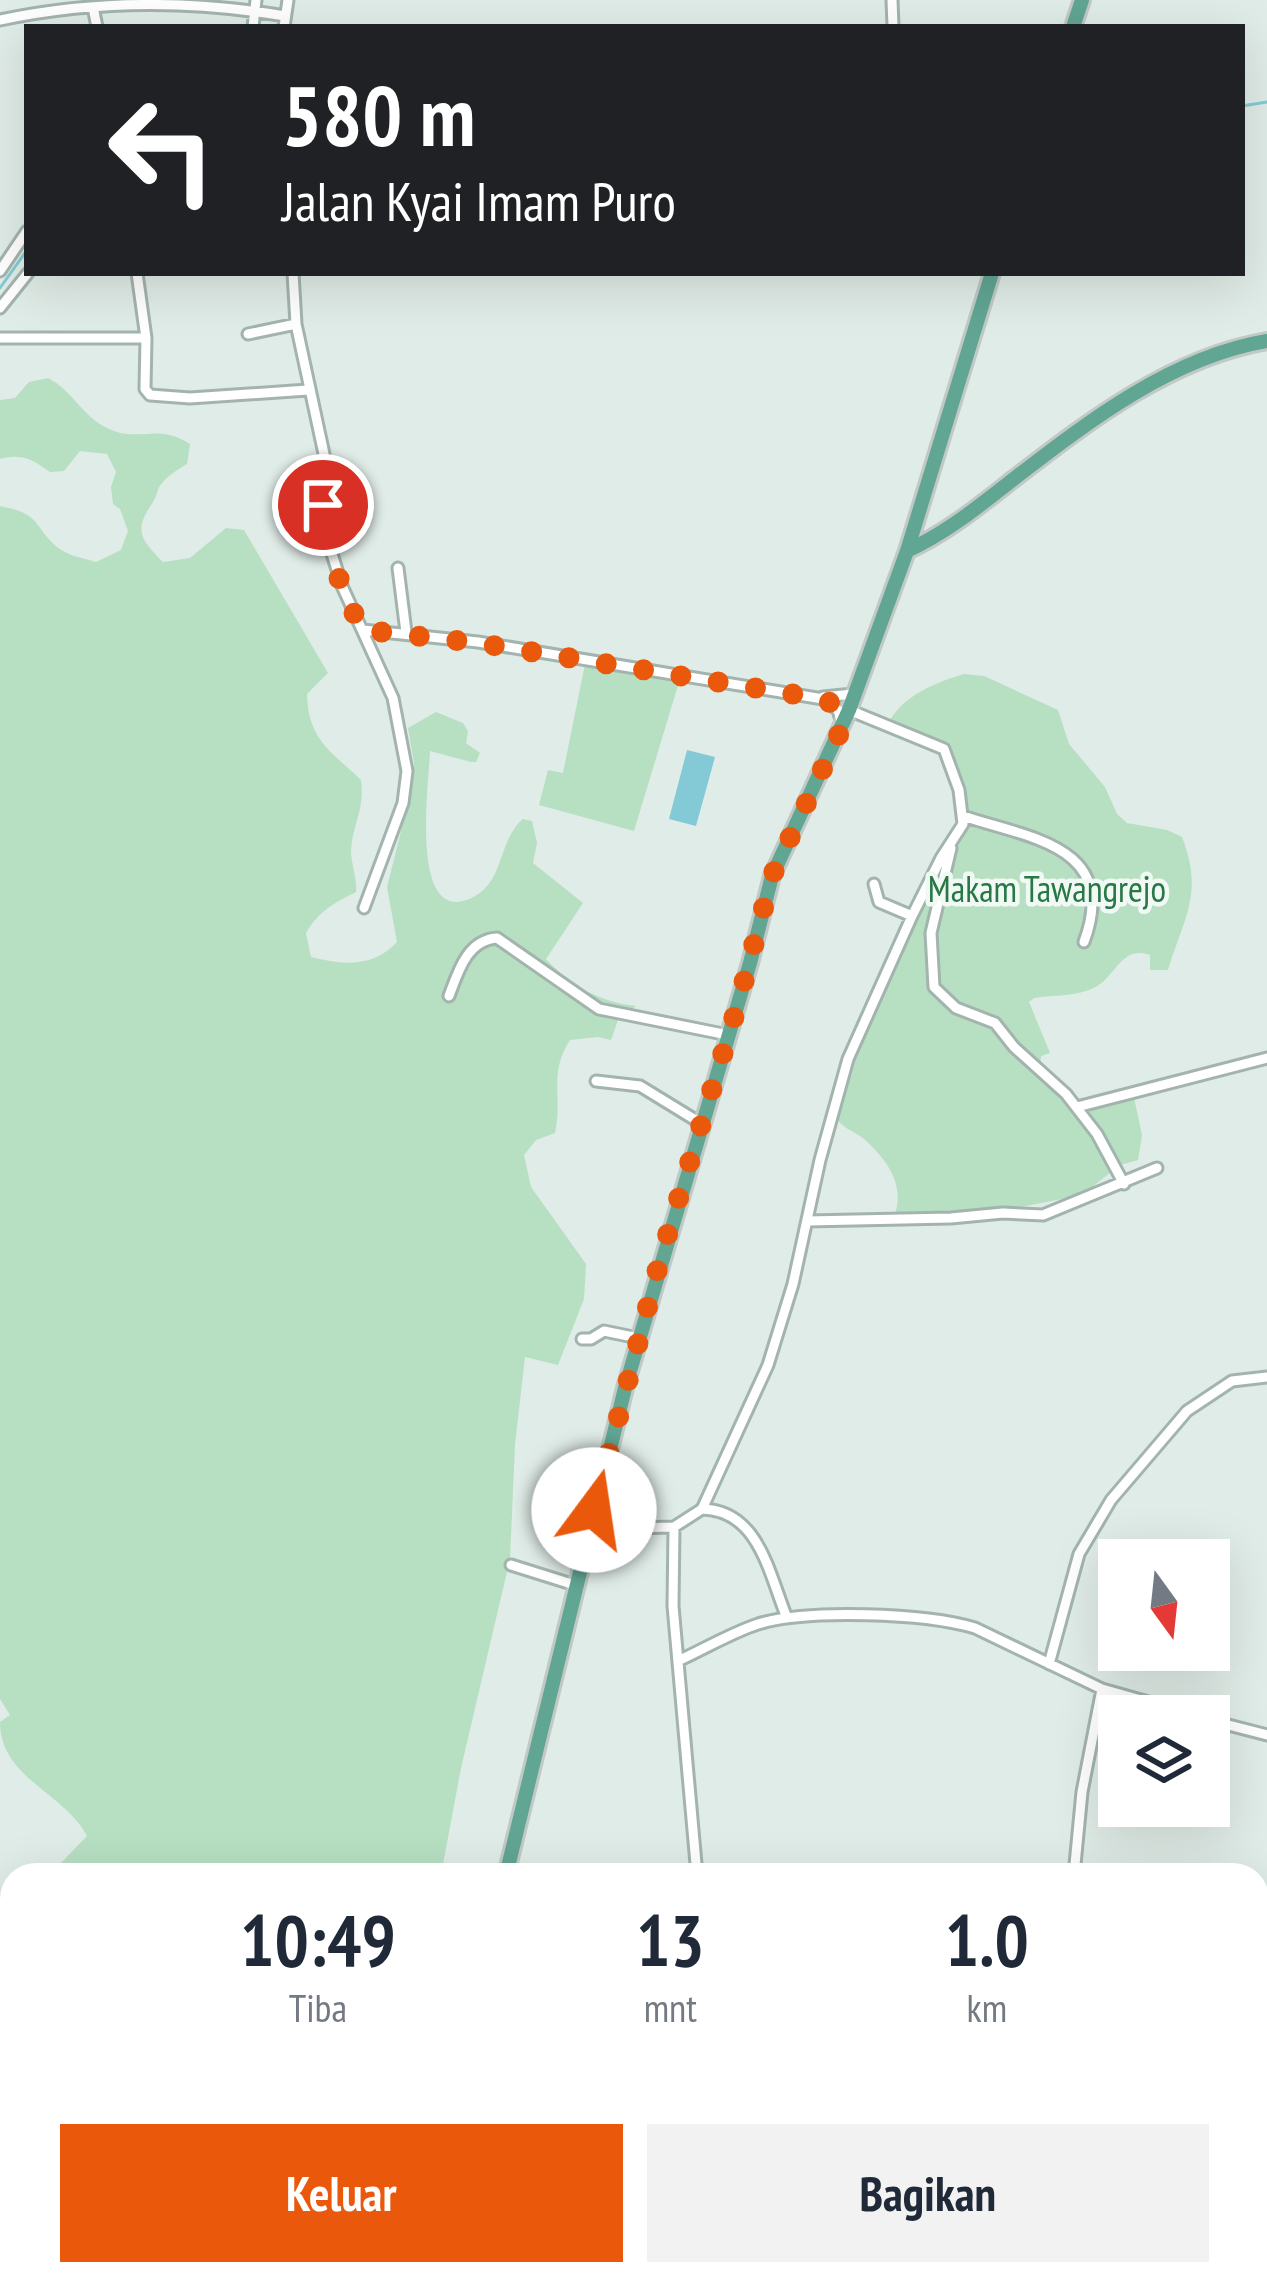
<!DOCTYPE html>
<html lang="id">
<style>
:root{--surface:#fff;--page:#f2f2f3;--text:#1f2937;--muted:#747a83;--accent:#ea580c}
body{margin:0;font-family:"PT Sans Narrow",sans-serif;background:var(--page);color:var(--text);height:100vh;display:flex;flex-direction:column;font-size:45px;white-space:nowrap}
*{box-sizing:border-box;margin:0}
p{font-size:39px;color:var(--muted)}
.icon{flex:none;width:66px;height:66px;fill:none;stroke:currentColor;stroke-width:2;stroke-linecap:round;stroke-linejoin:round}
.map{position:relative;flex:1;overflow:hidden}
.drawer{position:absolute;left:0px;top:1863px;width:1269px;height:423px;display:flex;flex-direction:column;background:var(--surface);border-radius:36px 36px 0 0;box-shadow:0 12px 48px #0002}
.drawer>*{flex:none}
.hud{position:absolute;left:24px;top:24px;width:1221px;height:252px;border-radius:0px;box-shadow:0 12px 48px #0002;background:#202124;color:#fff;overflow:hidden}
.needle{width:78px;rotate:165deg}
.fabs{position:absolute;left:1098px;top:1539px;display:grid;gap:24px}
.fabs a{display:grid;place-items:center;width:132px;height:132px;border-radius:0px;background:var(--surface);box-shadow:0 12px 48px #0002;font-size:60px}
.pin{position:absolute;display:grid;place-items:center;width:102px;height:102px;color:#fff;margin:-51px;border:6px solid #fff;border-radius:50%;box-shadow:0 3px 12px #0007}
.me{position:absolute;width:132px;margin:-66px;rotate:14deg;stroke-linejoin:round;filter:drop-shadow(0 0 9px #0008)}
.turn{display:flex;align-items:center;gap:42px;height:252px;padding:0 60px;font-size:54px}
.turn .icon{width:156px;height:156px;stroke-width:2.5}
.turn b{display:block;font-size:84px;line-height:102px}
.eta{display:flex;justify-content:space-evenly;align-items:center;height:204px;text-align:center}
.eta b{font-size:72px;font-weight:700;line-height:84px}
.primary-button{display:flex;gap:24px;margin-top:auto;padding:24px 60px}
.primary-button a{flex:1;height:138px;border-radius:0px;background:var(--accent);color:#fff;font-size:48px;font-weight:700;line-height:138px;text-align:center}
.primary-button a+a{background:var(--page);color:var(--text)}
.map>svg:first-child{display:block}
.green{fill:#b7dfc2}
.water{fill:#84cad6}
.lines{fill:none;stroke-linecap:round;stroke-linejoin:round}
.stream{stroke:#84cad6;stroke-width:3}
.street-casing{stroke:#a3b4ae;stroke-width:15}
.primary-casing{stroke:#c1c9c6;stroke-width:20}
.street{stroke:#fff;stroke-width:9}
.primary{stroke:#61a593;stroke-width:14}
.route{stroke:#ea580c;stroke-width:21;stroke-dasharray:0 37.8}
.labels{text-anchor:middle;dominant-baseline:central;stroke-width:9;stroke-linejoin:round;paint-order:stroke}
.park-label{font-size:36px;fill:#277845;stroke:#f1f9f5}
</style>
<div class="map">
<svg width="1267" height="2284" viewBox="0 0 1267 2284">
<rect width="100%" height="100%" fill="#e0ece7"/>
<path class="green" d="M48,378C72,390 82,416 107,428C139,444 156,422 190,444L187,464C179,469 167,476 162,483C157,488 157,496 153,502C134,530 139,538 163,562L190,558L226,528L244,530L328,673L307,694C308,740 331,751 361,780C365,811 352,825 351,851C351,864 357,877 356,892C335,902 318,912 306,933L311,957C343,965 373,968 397,942L387,887L410,795L414,763L408,728L436,712L463,723L468,731L466,743L480,753L476,762H471L430,751C429,782 412,903 457,902C466,901 476,897 482,891C503,874 501,837 523,819L532,821L537,843L533,863L583,903L546,959C571,986 600,1002 636,1006L618,1020L611,1040L598,1037L570,1040C548,1074 563,1096 555,1133L536,1140L524,1155L531,1187L586,1264L584,1299L558,1365L525,1357L515,1444L510,1559L461,1768L441,1875H58L57,1867L87,1836C65,1793 0,1778 0,1722L10,1715L0,1699V506C42,514 32,525 57,547C68,556 83,558 96,562L121,550L128,531L120,509L113,504L111,487L116,472L107,454L80,451L64,471L50,472C33,459 20,453 0,459V400L15,398L29,382Z
M585,664L679,682L634,831L539,805L548,770L563,773Z
M964,674L984,676L1058,710L1069,744L1105,787L1117,814L1127,823L1167,830L1182,837C1204,894 1184,917 1168,970H1150V955C1121,945 1117,976 1094,988C1078,996 1053,995 1034,998L1029,1002L1050,1053L1041,1056L1040,1067L1083,1104L1133,1093L1142,1135L1138,1160L1120,1165L1082,1195L956,1220L895,1214C905,1183 886,1159 864,1139C853,1130 842,1129 835,1116L846,1074L922,900L955,844L963,813L944,744L896,727L890,720C906,694 935,683 964,674Z"/>
<path class="water" d="M687,750L715,757L696,826L669,819Z"/>
<g class="lines">
<path class="stream" d="M1242,106L1267,102
M0,288L27,250"/>
<defs>
<path id="street" d="M892,0L893,26
M93,7L97,27
M0,20C95,0 190,0 285,16
M253,27L256,0
M284,27L288,0
M0,271L27,231
M137,273L146,338L145,389L150,395L190,398L308,390
M293,273L296,324L324,454V528L342,586L393,698L407,771L403,803L364,908
M0,308L28,273
M248,334L296,324
M0,338H146
M398,568L406,632
M363,630L478,642L823,699L838,710L842,724
M823,697L853,694
M963,816C1028,838 1120,845 1084,942
M951,848L931,933L934,987L956,1008L995,1023L1014,1047L1066,1094L1097,1134L1124,1184
M874,884L879,902L912,916
M449,996C458,972 467,940 497,938L599,1009L728,1035
M596,1081L640,1086L702,1124
M1077,1107L1267,1058
M807,1221L951,1218L1003,1213L1043,1215L1157,1168
M582,1339H591L604,1331L638,1338
M702,1509C759,1510 769,1574 787,1618
M584,1551L629,1528L674,1527
M511,1565L578,1586
M680,1660C706,1648 731,1633 758,1624C807,1609 925,1613 975,1628L1102,1689L1198,1716
M1049,1664L1079,1554L1111,1500L1187,1411L1232,1381L1267,1377
M1209,1720L1267,1735
M697,1875L673,1606L674,1527L702,1509L768,1365L793,1284L820,1160L848,1059L912,916L941,858L963,824L959,790L944,749L849,710
M963,1875H977
M1074,1875L1082,1792L1102,1689
M0,1923L12,1938
M0,2240L12,2241
M219,2274L225,2284
M563,2274L568,2284
M751,2274L755,2284
M312,2284L348,2274"/>
<path id="primary" d="M1073,27L1082,0
M907,551C948,532 979,506 1015,478C1089,421 1172,357 1267,341
M506,1875L625,1388L750,963L772,876L849,710L907,551L992,273
M411,2284L413,2274"/>
</defs>
<use href="#street" class="street-casing"/>
<use href="#primary" class="primary-casing"/>
<use href="#street" class="street"/>
<use href="#primary" class="primary"/>
</g>
<g class="lines">
<path class="route" d="M323,505C325,546 342,594 363,630L478,643L823,699C837,705 842,714 842,728L772,876L738,1004L661,1256L594,1510"/>
</g>
<g class="labels">
<g class="park-label">
<text x="1047" y="888">Makam Tawangrejo</text>
</g>
</g>
</svg>
<div class="fabs">
<a><svg class="needle" viewBox="-14 -14 28 28"><path d="M0-13l5 13h-10z" fill="#e53935"/><path d="M0 13l5-13h-10z" fill="#747a83"/></svg></a>
<a><svg class="icon" aria-label="layers" viewBox="0 0 24 24"><path d="M12 4l9 5-9 5-9-5zM3 14l9 5 9-5"/></svg></a>
</div>
<div class="pin" style="left:323px;top:505px;background:#d93025"><svg class="icon" aria-label="arrive" viewBox="0 0 24 24"><path d="M6 21V4h12l-3 4 3 4H6"/></svg></div>
<svg class="me" style="left:594px;top:1510px" viewBox="-20 -20 40 40"><circle r="19" fill="#fff"/><path d="M0-13L10 11 0 6-10 11z" fill="#ea580c"/></svg>
<div class="hud">
<div class="turn"><svg class="icon" aria-label="left" viewBox="0 0 24 24"><path d="M17 20v-9H6M10 6l-5 5 5 5"/></svg><div><b>580 m</b>Jalan Kyai Imam Puro</div></div>
</div>
<section class="drawer">
<div class="eta">
<div><b>10:49</b><p>Tiba</p></div>
<div><b>13</b><p>mnt</p></div>
<div><b>1.0</b><p>km</p></div>
</div>
<div class="primary-button"><a>Keluar</a><a>Bagikan</a></div>
</section>
</div>
